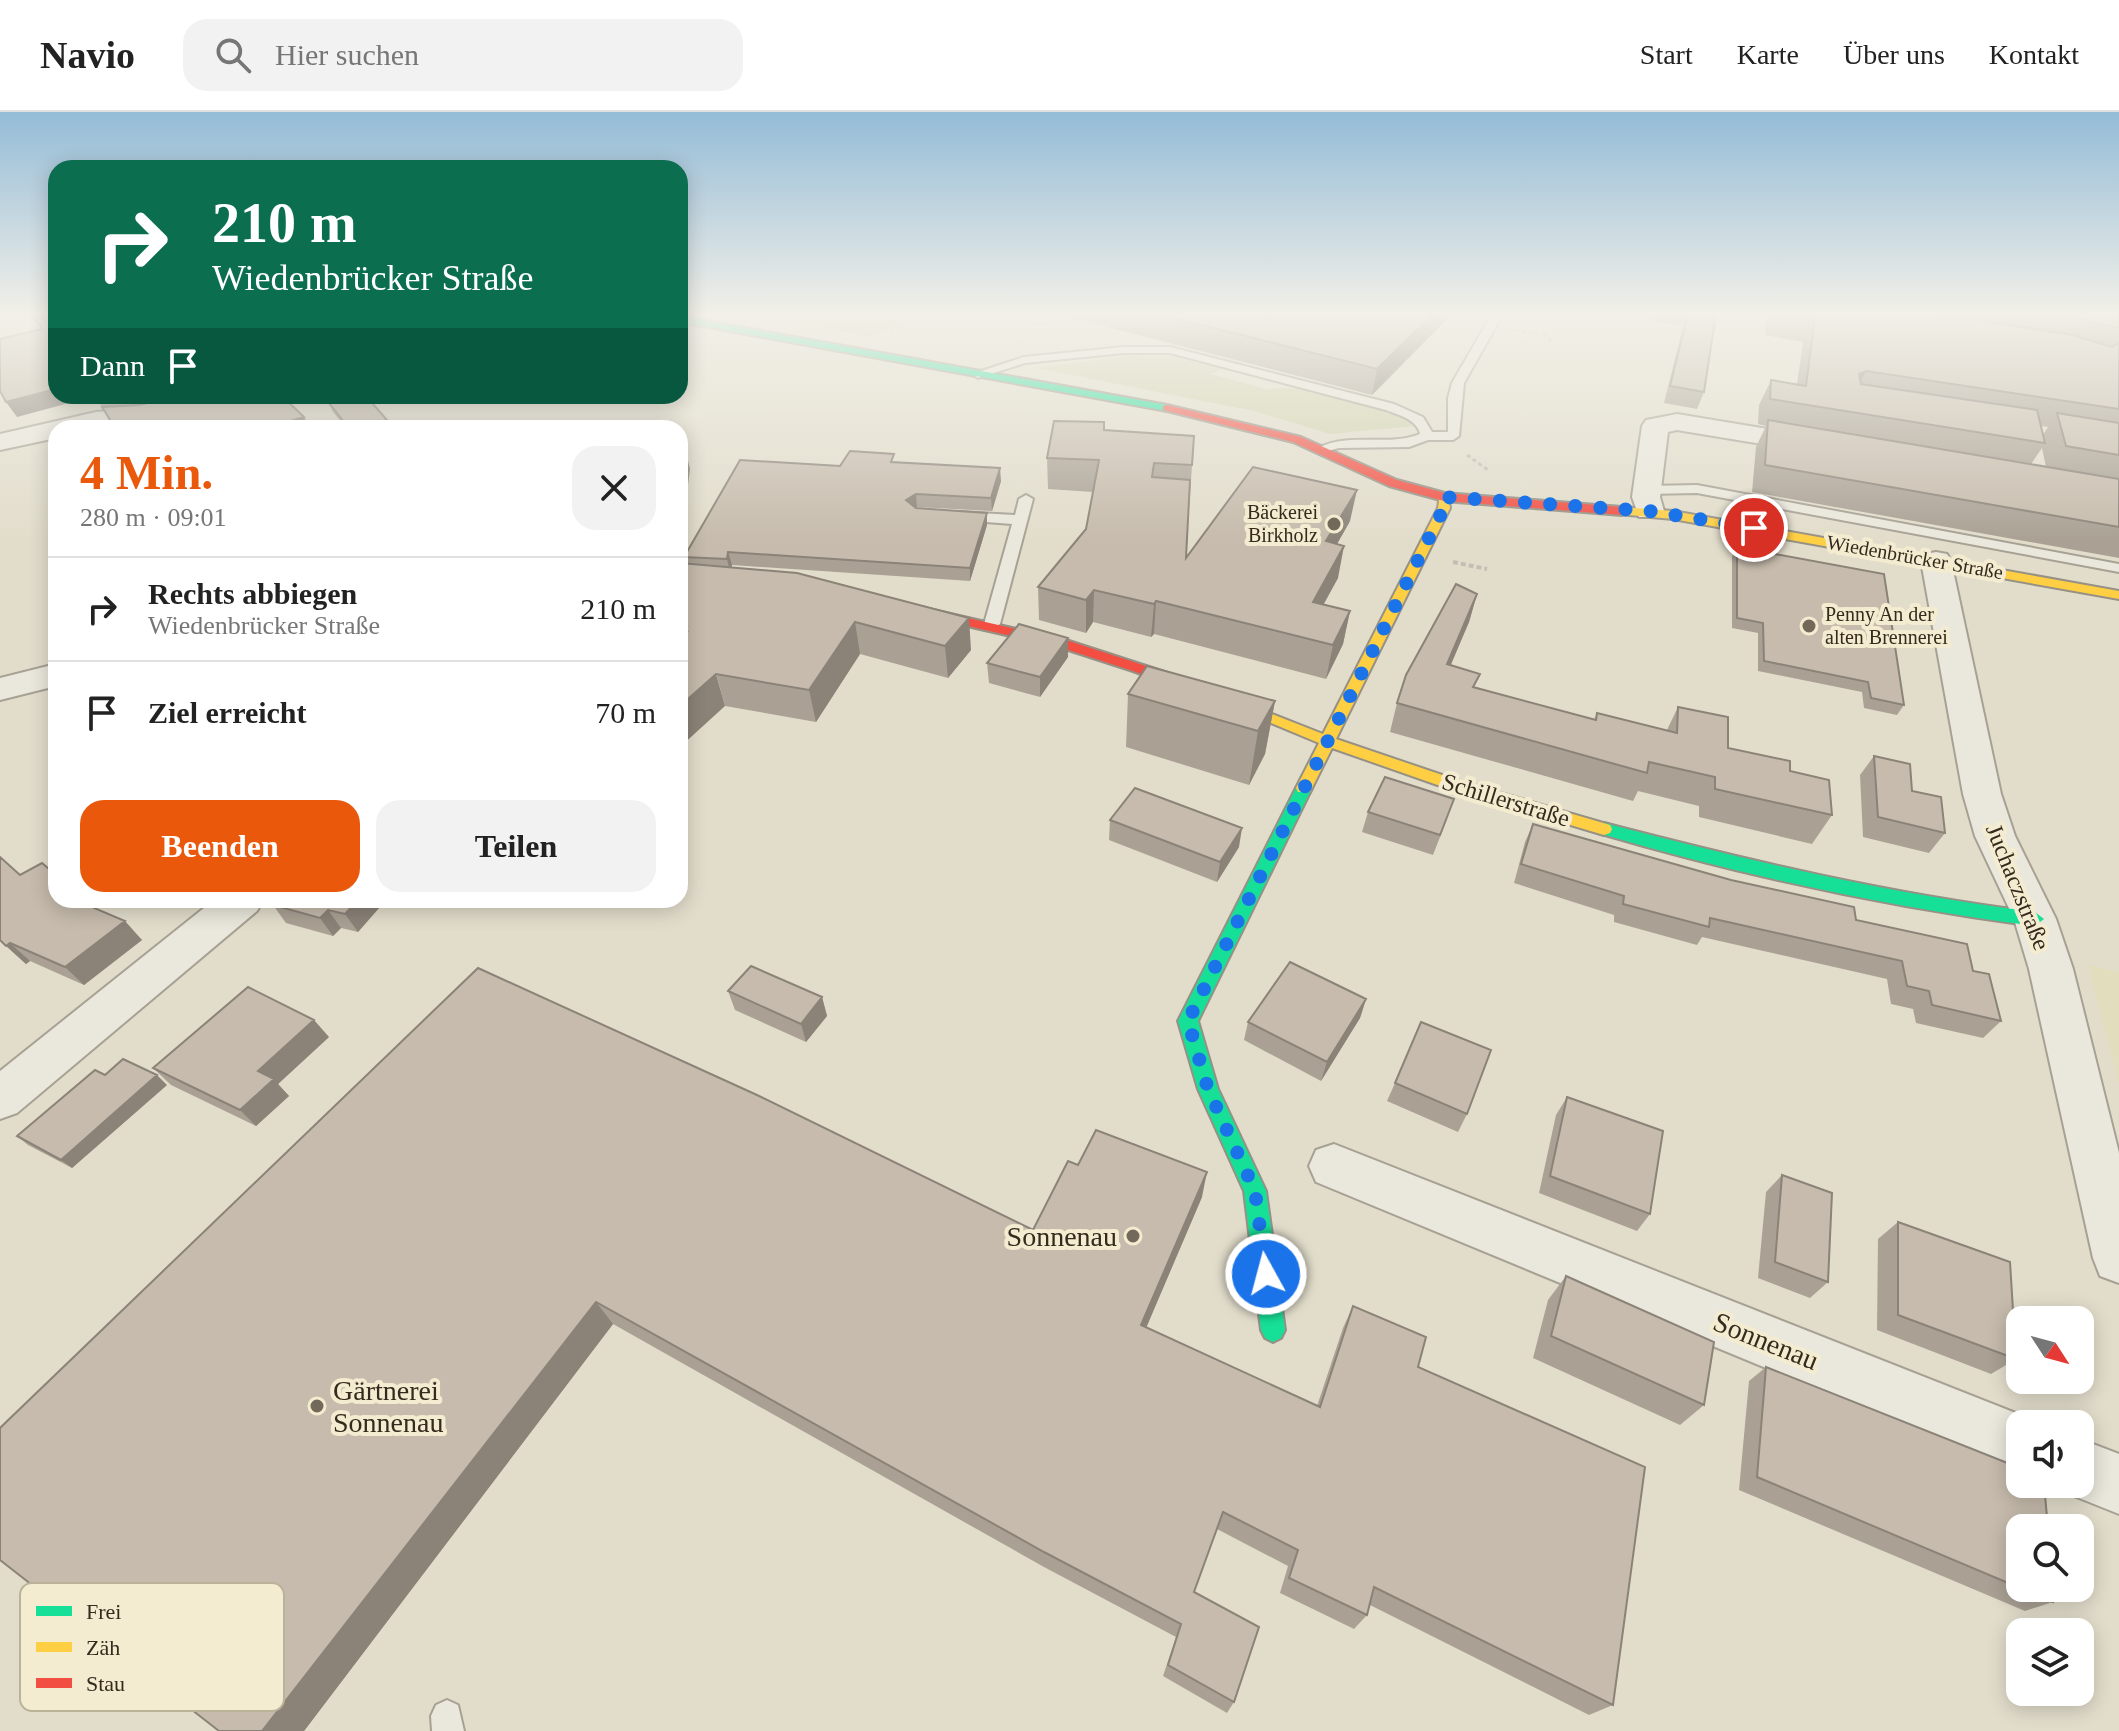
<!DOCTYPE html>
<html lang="de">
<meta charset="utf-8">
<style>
:root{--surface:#fff;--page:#f2f2f2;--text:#222;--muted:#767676;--line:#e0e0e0;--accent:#ea580c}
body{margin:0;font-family:"Times New Roman",serif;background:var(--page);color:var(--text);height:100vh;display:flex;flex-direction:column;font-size:30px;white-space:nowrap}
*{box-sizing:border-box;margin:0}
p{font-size:26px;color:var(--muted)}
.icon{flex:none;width:44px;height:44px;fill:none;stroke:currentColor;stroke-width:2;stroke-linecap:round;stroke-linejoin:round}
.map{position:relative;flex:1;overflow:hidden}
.side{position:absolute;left:48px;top:308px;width:640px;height:488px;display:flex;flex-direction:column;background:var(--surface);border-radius:24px;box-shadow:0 4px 20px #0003}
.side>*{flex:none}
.top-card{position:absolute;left:48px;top:48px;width:640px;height:244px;border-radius:24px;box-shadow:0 4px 20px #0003;background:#0b6e4f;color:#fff;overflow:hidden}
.needle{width:52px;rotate:126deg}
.controls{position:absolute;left:2006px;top:1194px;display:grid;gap:16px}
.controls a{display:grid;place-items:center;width:88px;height:88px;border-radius:16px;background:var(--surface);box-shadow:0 4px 20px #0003;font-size:40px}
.pin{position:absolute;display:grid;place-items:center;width:68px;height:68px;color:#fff;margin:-34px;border:4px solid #fff;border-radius:50%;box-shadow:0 2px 8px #0007}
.me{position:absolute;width:88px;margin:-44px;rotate:353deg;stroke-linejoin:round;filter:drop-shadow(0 0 6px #0008)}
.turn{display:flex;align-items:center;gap:28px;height:168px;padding:0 32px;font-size:36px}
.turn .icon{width:104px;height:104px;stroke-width:2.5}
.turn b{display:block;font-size:56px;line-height:68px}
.then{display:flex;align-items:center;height:76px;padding:0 32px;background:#0003;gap:16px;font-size:30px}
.round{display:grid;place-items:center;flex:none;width:84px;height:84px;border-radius:24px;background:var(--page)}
.headline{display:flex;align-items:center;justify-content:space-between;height:136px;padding:0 32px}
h1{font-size:48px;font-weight:700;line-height:60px;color:var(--accent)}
.action{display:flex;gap:16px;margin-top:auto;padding:16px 32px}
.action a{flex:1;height:92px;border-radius:24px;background:var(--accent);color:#fff;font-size:32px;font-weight:700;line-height:92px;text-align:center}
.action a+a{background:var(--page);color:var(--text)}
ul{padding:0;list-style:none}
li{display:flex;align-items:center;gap:24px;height:104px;padding:0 32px;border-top:2px solid var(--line)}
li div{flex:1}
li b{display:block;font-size:30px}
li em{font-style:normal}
header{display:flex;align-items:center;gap:48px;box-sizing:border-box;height:112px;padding:0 40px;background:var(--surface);border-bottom:2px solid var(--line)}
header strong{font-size:38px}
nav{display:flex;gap:44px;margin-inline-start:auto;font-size:28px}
.search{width:560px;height:72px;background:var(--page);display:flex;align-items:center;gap:20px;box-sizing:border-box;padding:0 28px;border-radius:24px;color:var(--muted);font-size:30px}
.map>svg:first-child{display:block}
.farmland{fill:#e2ddbc}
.green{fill:#d0d3ae}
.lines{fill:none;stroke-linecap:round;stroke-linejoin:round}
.lane-casing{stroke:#a7a194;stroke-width:4}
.street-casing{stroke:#a7a194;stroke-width:4}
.fast-casing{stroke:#979185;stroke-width:4}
.slow-casing{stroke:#979185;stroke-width:4}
.jam-casing{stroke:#979185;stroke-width:4}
.path-far1{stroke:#c3beb3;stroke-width:3;stroke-dasharray:4 3;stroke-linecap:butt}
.path{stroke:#c3beb3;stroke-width:4;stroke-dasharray:5 3;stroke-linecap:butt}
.lane{fill:#eae7dc;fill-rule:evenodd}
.street{fill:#eae7dc;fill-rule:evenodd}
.fast{fill:#16e098;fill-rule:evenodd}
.slow{fill:#ffcf43;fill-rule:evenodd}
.jam{fill:#f24e42;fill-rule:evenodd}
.wall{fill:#aaa194;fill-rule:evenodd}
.shaded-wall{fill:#8b8378}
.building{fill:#c6bbac;stroke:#8b8378;stroke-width:2}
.route{stroke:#1a73e8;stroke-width:14;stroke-dasharray:0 25.2}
.poi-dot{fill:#72695a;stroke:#f4ecd0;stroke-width:3}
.labels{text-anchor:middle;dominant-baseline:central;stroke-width:8;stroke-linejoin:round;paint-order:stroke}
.far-poi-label{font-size:20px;fill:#352a1d;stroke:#f4ecd0;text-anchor:end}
.far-street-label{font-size:20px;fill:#352a1d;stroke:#f4ecd0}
.street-label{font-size:24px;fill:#352a1d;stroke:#f4ecd0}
.near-poi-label{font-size:28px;fill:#352a1d;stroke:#f4ecd0;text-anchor:end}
.near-street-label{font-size:28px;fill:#352a1d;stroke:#f4ecd0}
.key{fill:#f4ecd0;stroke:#bbb29a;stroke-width:2}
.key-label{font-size:22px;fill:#352a1d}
</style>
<header>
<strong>Navio</strong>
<div class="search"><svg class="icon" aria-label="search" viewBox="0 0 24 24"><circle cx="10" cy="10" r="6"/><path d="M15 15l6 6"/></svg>Hier suchen</div>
<nav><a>Start</a><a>Karte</a><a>Über uns</a><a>Kontakt</a></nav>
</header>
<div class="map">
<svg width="2119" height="1619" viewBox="0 0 2119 1619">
<rect width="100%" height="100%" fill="#e2ddcb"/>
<path class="farmland" d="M2088,853L2119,860V972Z"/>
<path class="green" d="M758,202H955L908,208L870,225Z
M1126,244L1176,245L1209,254L1213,252L1225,255L1211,262L1269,278C1289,268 1391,297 1413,311L1414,314L1330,322L1254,299L1036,256Z"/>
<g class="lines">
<defs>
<path id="lane" d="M1492,202H1503L1464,271L1459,324L1453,328H1428L1409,335L1339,336L1320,341V335C1351,320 1388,335 1420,322C1417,307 1398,303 1386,298L1170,241H1124L1025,251L978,266L972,262L1024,245L1124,235H1170L1394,292L1423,305L1432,320H1448V286L1452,271Z
M1697,373L2119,452V460L1697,381L1648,382L1641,378L1648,374Z
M1026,383L1033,387L1000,512L992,517L986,515L984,512L1012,412L960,408L953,404L960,400L1015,403L1019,387Z
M447,1588L458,1593L464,1619H432L431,1604L436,1593Z"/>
<path id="street" d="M210,284H260L256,289L152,312L56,316V326L0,338V322L96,300L152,296Z
M1677,302L1817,325L1827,327L1831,333L1827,339L1817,341L1677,318L1668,320L1660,385L1664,399L1659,405H1639L1632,385L1642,314L1646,308Z
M1936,440L1947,442L1951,449L2001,682L2015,724L2056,807L2073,857L2119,1041V1171L2100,1164L2093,1146L2029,857L2014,807L1975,724L1963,682L1921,449L1925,442Z
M56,552V574L0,588V566Z
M214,788H263L257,799L17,1001L0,1007V959Z
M1334,1032L2041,1311L2020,1312V1361L1316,1070L1309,1054L1316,1038Z
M2080,1327L2119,1342V1402L2059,1378L2057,1372H2080Z"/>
<path id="fast" d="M680,204L1167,293L1173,296L1167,299L680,210Z
M1304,670L1312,676L1198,909L1218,977L1266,1079L1285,1218L1281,1226L1273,1230L1265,1226L1261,1218L1244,1079L1198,977L1178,909L1296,676Z
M1604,711C1746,748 1889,782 2035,800L2044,807L2035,814C1887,795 1741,763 1598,721L1596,717L1598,713Z"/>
<path id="slow" d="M1440,382H1448L1450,396L1336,627L1460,669L1610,713L1612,717L1610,721L1604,723L1449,677L1332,636L1310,680H1298L1296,676L1319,631L1204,583L1206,580H1216L1323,622L1438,396Z
M1622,395L1673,399L2119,479V487L1673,407L1618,402V396Z"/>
<path id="jam" d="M1167,293L1301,325L1397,368L1445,381L1622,395L1628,399L1622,403L1444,389L1389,374L1293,330L1163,298V294Z
M911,493L1069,529L1180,565L1218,583L1216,586H1206L1133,559L1059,535L906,500L904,497Z"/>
</defs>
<use href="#lane" class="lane-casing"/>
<use href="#street" class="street-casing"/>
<use href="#fast" class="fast-casing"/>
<use href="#slow" class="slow-casing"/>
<use href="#jam" class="jam-casing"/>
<path class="path-far1" d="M990,202L1038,213L1064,207
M1515,218L1544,223L1551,229
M890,219L911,209L965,202
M1467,343L1488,358"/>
<path class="path" d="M1453,450L1487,457"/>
<use href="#lane" class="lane"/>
<use href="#street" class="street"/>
<use href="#fast" class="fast"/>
<use href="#slow" class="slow"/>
<use href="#jam" class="jam"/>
</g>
<path class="wall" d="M1031,202H1452L1372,283L1072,206L1053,204L1048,207Z
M1653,202H1716L1704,280L1697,297L1664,291L1683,214L1651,209Z
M1767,202H2119V446L1752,380L1756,335L1766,314L1758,312L1759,293L1771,268L1797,272L1803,230L1765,223ZM2041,314L2048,315L2043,323ZM2042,336L2046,355L2031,352Z
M95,284H282L304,305L310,316H115Z
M329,291L387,308L390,316H346L333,300Z
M1104,318L1192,353L1186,446L1350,409L1337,432L1338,466L1323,492L1350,499L1343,532L1326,567L1154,522L1151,525L1093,510L1086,521L1039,508L1038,475L1086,417L1093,380L1048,377L1047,346Z
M895,350L1001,369L992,399L917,395L915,396L987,401V413L970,469L732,453L731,456L971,538L948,566L860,542L816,610L725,594L684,445Z
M1737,435L1904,593L1897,603L1864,596L1862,580L1758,559V521L1732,516V445Z
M1477,482L1469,510L1450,553L1475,576L1594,608L1597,601L1667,618L1678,595L1728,636L1790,659L1832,703L1812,732L1699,705V694L1638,679L1633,689L1390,620L1397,591Z
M1068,545L1040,585L989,571L987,551Z
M1128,582L1275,589L1265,642L1249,673L1126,635Z
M1874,644L1912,679L1945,721L1929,741L1863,725L1860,663Z
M1368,700L1447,707L1433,743L1362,720Z
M1110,708L1239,735L1217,770L1109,728Z
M1533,712L1856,808L1973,859L2001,909L1983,926L1916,911L1913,897L1891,892L1887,867L1702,825L1697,833L1614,810V803L1514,771L1525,730Z
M20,763L94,796L142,828L84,873L30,849L26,852L0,828Z
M278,788H386L358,820L341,816L333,824L286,811L273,793Z
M478,856L1033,1118L1078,1053L1202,1085L1146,1215L1317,1294L1343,1216L1353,1194L1418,1255L1613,1593L1589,1603L1370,1493L1367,1503L1354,1517L1280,1481L1288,1454L1217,1417L1194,1480L1234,1590L1227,1601L1163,1564L1176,1525L1044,1455L613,1212L304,1619Z
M728,879L822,885L827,904L806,930L735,898Z
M1366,887L1360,906L1321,969L1244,928L1248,910Z
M329,925L278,972L289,984L256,1014L171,973L153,956Z
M1395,971L1467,1002L1458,1020L1387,989Z
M167,973L72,1056L28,1033L17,1024Z
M1567,985L1650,1102L1637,1119L1539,1081L1556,1003Z
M1782,1063L1828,1170L1810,1186L1758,1166L1766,1080Z
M1898,1110L2016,1247L1991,1262L1877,1218L1878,1127Z
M1566,1164L1704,1293L1680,1313L1533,1246L1548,1188Z
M1766,1255L2053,1490L2025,1499L1739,1378L1749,1269Z"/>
<path class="shaded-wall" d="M1433,202H1452L1372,283L1377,257Z
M1866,259L1852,285L1859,262Z
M56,277V284H95L17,305L6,290Z
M146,284H195L152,293Z
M304,305L310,316H267Z
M387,308L390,316H358Z
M683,327L690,357L680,437V346Z
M1000,356L1001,369L992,399L991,386Z
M1357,378L1350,409L1320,462L1326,429Z
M916,382L917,395L907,401L906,388Z
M987,401V413L970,469V456Z
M1344,434L1338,466L1307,523L1313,490Z
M728,440L732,453L730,460L727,447Z
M1094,478L1093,510L1086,521V488Z
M1477,482L1469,510L1439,581L1447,552Z
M1156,489L1154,522L1151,525L1154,492Z
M1350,499L1343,532L1326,567L1333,533Z
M969,506L971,538L948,566L945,534Z
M855,510L860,542L816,610L809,578Z
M1068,526V545L1040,585V565Z
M716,562L725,594L680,635V594Z
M1275,589L1265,642L1249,673L1258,619Z
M1242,716L1239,735L1217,770L1220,750Z
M358,788H386L358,820L345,802Z
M328,798L341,816L333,824L320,806Z
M125,809L142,828L84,873L65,855Z
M10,831L30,849L26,852L6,834Z
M822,885L827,904L806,930L801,912Z
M1366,887L1360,906L1321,969L1327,950Z
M314,908L329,925L278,972L289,984L256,1014L240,998L258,959Z
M157,963L167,973L72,1056L61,1048Z
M1207,1060L1202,1085L1138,1235L1141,1213Z
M596,1190L613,1212L304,1619H262Z"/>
<path class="building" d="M32,202H56V277L6,290L0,279V227L42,217Z
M1158,202H1433L1377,257Z
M1688,202H1716L1704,280L1670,274Z
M1797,202H1940L2072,223L2112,235L2119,231V297L1866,259L1859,262L1861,272L2037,298L2045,331L1770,287L1771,268L1806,274L1815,205Z
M2061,202H2119V216Z
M181,284H282L304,305L267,316H226L223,312L210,316H115L102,295L139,293Z
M356,284H366L387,308L358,316H349L329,291Z
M2057,301L2119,311V343L2066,334Z
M1768,308L2119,367V415L1765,353Z
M1054,309L1104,310V318L1194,324L1192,353L1154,351L1152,365L1190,368L1186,446L1253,355L1357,378L1326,429L1344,434L1313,490L1350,499L1333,533L1156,489L1154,492L1094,478L1086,488L1038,475L1086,417L1099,348L1047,346Z
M680,327H683L680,346Z
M850,339L894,342L891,350L1000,356L991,386L916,382L906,388L916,396L987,401L970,456L728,440L727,447L684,445L740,348L840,354Z
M1737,435L1884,462L1904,593L1871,586L1868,570L1764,549L1763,511L1737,506Z
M680,451L797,461L969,506L945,534L855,510L809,578L716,562L680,594V526L688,519L680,521Z
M1456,472L1477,482L1447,552L1480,562L1473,575L1596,608L1597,601L1677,621L1678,595L1728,605V636L1790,649V659L1829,668L1832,703L1715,677V665L1649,650L1647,661L1397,591L1406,563Z
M1019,512L1068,526L1040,565L987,551Z
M1147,554L1275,589L1258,619L1128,582Z
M1874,644L1910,652L1912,679L1941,685L1945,721L1878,705Z
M1385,665L1454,687L1440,723L1368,700Z
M1135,676L1242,716L1220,750L1110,708Z
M1533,712L1731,768L1854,795L1856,808L1967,832L1973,859L1989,862L2001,909L1932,893L1929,879L1907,874L1902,849L1710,806L1709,815L1623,792L1624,784L1521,752Z
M0,745L20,763L42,751L56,763V788H85L94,796L125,809L65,855L10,831L6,834L0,828Z
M278,788H358L345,802L328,798L320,806L273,793Z
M1290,850L1366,887L1327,950L1248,910Z
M751,854L822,885L801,912L728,879Z
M478,856L757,983L1033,1118L1068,1049L1078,1053L1096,1018L1207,1060L1141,1213L1320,1295L1353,1194L1426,1225L1418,1255L1645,1355L1613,1593L1374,1475L1367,1503L1289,1466L1298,1438L1223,1400L1194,1480L1259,1515L1234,1590L1168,1553L1181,1512L1044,1440L596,1190L262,1619H219L0,1448V1316Z
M248,875L314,908L258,959L274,967L240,998L153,956Z
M1421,910L1491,938L1467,1002L1395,971Z
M123,947L157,963L61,1048L17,1024L95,958L105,963Z
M1567,985L1663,1019L1650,1102L1550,1064Z
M1782,1063L1832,1081L1828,1170L1775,1150Z
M1898,1110L2010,1150L2016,1247L1898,1203Z
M1566,1164L1714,1230L1704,1293L1551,1224Z
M1766,1255L2020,1356V1372H2044L2048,1416H2020V1476L1757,1365Z
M2020,1476H2052L2053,1490Z"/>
<linearGradient id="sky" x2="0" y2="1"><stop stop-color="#94bcd7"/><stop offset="0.47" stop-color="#f2f0e8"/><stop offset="1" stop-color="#f2f0e8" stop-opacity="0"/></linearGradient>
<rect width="2119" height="429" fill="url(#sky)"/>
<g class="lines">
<path class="route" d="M1266,1162L1255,1079L1208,977L1188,909L1444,396V385L1649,399L1754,416"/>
</g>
<g class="poi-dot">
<circle cx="1334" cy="412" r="8"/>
<circle cx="1809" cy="514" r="8"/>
<circle cx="1133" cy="1124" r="8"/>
<circle cx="317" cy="1294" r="8"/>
</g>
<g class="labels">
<g class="far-poi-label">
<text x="1318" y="400">Bäckerei<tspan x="1318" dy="23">Birkholz</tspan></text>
<text x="1825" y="502" text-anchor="start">Penny An der<tspan x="1825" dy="23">alten Brennerei</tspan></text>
</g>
<g class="far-street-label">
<text transform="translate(1915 445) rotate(10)">Wiedenbrücker Straße</text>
</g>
<g class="street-label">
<text transform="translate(1506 688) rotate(17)">Schillerstraße</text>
<text transform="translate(2018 775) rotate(68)">Juchaczstraße</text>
</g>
<g class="near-poi-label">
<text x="1117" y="1124">Sonnenau</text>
<text x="333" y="1278" text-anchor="start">Gärtnerei<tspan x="333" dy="32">Sonnenau</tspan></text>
</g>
<g class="near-street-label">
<text transform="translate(1766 1229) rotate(22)">Sonnenau</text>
</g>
</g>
<rect x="20" y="1471" width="264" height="128" rx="12" class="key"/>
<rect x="36" y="1494" width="36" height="10" fill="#16e098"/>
<rect x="36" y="1530" width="36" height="10" fill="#ffcf43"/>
<rect x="36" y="1566" width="36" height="10" fill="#f24e42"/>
<g class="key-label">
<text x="86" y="1507">Frei</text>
<text x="86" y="1543">Zäh</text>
<text x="86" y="1579">Stau</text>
</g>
</svg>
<div class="controls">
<a><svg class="needle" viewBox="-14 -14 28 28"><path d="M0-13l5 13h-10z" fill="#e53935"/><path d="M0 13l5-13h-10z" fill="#767676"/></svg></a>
<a><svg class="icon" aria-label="sound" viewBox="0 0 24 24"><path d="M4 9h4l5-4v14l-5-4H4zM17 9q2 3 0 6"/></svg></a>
<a><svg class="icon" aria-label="search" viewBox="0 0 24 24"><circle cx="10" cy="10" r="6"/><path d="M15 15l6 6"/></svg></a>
<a><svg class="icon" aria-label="layers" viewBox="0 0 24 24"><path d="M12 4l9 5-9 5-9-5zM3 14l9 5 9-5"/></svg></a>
</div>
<div class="pin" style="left:1754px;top:416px;background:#d93025"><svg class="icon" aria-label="arrive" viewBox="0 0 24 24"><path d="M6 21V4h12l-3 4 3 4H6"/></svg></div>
<svg class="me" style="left:1266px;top:1162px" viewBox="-20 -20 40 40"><circle r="17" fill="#1a73e8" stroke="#fff" stroke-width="3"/><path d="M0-11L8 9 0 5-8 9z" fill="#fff"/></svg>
<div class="top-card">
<div class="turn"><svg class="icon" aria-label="right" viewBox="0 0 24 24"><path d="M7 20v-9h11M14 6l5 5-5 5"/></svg><div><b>210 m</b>Wiedenbrücker Straße</div></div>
<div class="then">Dann<svg class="icon" aria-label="arrive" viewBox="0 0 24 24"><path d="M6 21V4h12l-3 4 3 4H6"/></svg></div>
</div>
<section class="side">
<div class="headline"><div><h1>4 Min.</h1><p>280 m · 09:01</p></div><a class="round"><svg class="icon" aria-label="close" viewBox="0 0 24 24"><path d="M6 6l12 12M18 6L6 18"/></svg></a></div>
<ul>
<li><svg class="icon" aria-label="right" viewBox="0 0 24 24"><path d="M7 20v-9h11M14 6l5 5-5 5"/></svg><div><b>Rechts abbiegen</b><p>Wiedenbrücker Straße</p></div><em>210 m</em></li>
<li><svg class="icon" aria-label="arrive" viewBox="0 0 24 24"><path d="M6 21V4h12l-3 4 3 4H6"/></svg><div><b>Ziel erreicht</b></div><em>70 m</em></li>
</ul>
<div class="action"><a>Beenden</a><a>Teilen</a></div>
</section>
</div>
